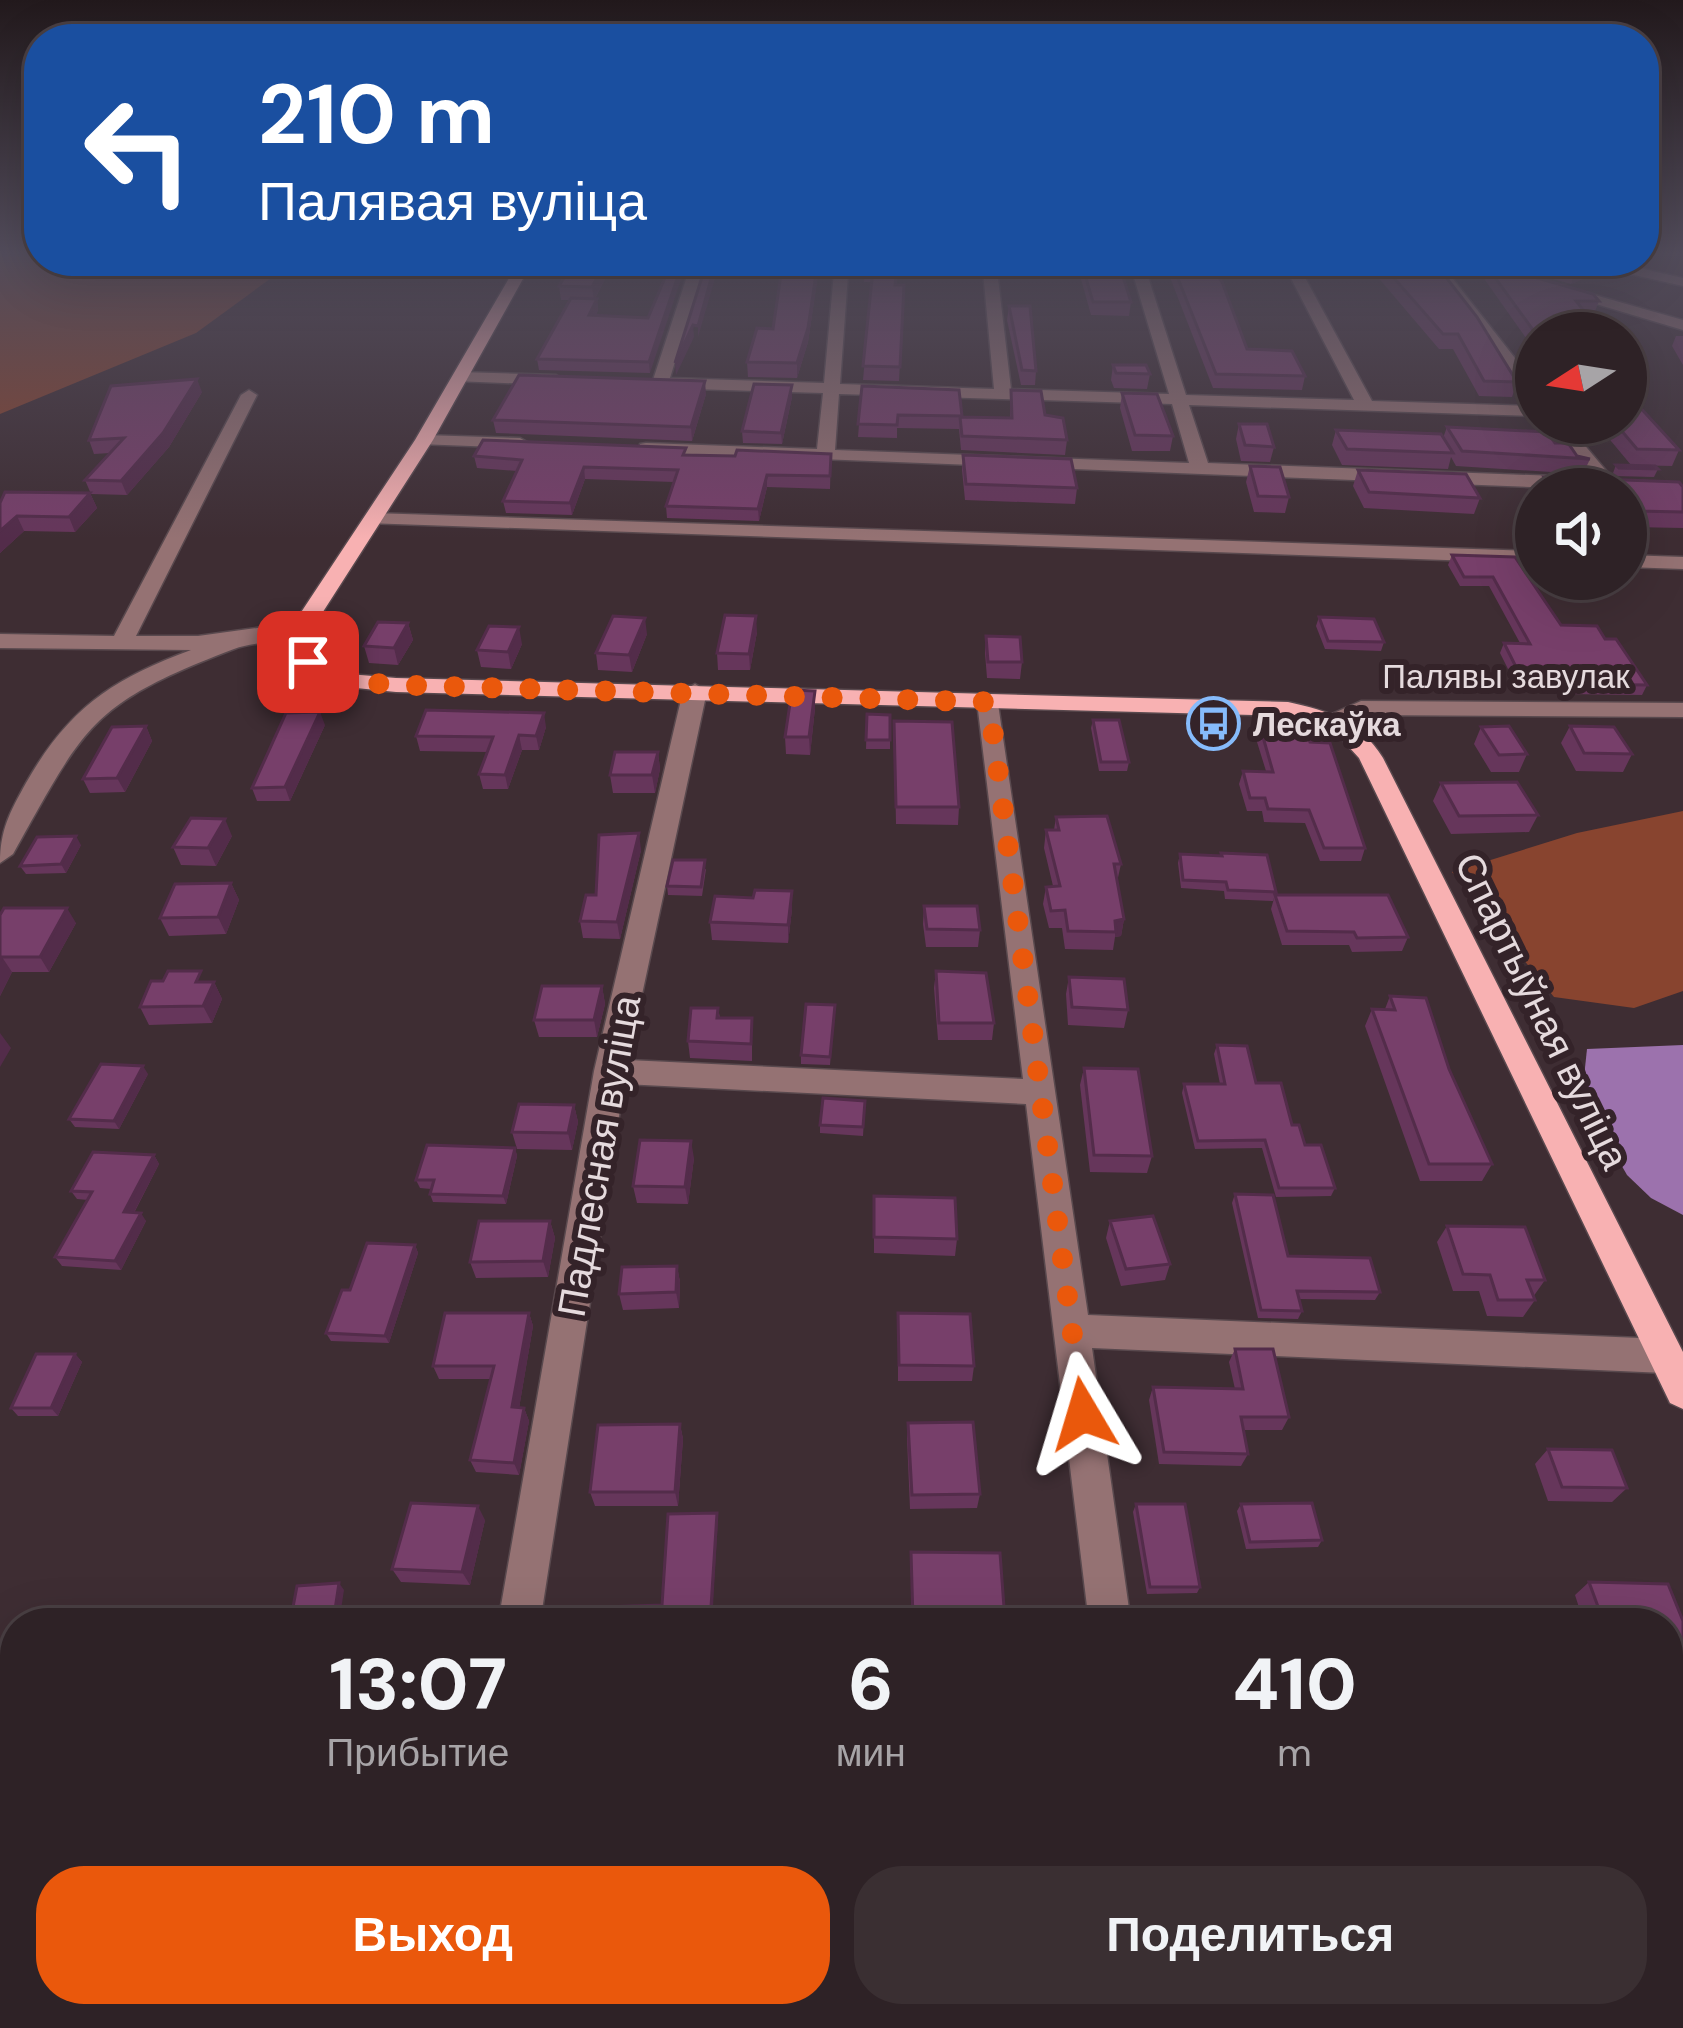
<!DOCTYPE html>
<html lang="ru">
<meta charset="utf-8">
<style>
:root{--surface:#2e2226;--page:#3a2f32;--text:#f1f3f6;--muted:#a7a4a7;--line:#493f43;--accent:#ea580c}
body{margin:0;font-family:"DM Sans",sans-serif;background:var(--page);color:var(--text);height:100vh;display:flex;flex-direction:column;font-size:45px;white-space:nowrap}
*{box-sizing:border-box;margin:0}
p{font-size:39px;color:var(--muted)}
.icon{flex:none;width:66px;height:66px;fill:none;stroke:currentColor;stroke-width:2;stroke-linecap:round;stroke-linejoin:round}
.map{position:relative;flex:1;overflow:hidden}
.panel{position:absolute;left:0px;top:1608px;width:1683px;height:420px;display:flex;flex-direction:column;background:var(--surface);border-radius:48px 48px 0 0;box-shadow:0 12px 48px #0002,0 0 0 3px var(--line)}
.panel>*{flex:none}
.hud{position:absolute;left:24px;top:24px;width:1635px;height:252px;border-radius:48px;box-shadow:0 12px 48px #0002,0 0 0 3px var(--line);background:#1a4fa0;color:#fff;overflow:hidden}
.needle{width:78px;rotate:258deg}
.tools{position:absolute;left:1515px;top:312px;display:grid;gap:24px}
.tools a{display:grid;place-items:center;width:132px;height:132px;border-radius:50%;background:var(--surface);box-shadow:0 12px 48px #0002,0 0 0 3px var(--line);font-size:60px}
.pin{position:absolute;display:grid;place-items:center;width:102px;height:102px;color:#fff;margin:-51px;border-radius:24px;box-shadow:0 6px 18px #0006}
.me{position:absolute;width:132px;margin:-66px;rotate:353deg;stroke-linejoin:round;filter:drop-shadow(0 0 9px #0008)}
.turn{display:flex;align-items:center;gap:42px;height:252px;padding:0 36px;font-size:54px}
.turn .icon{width:156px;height:156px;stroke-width:2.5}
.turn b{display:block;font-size:84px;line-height:102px}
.eta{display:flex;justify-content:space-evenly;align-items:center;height:204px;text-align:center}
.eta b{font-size:72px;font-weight:800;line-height:84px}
.action{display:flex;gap:24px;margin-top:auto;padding:24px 36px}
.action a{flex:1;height:138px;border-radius:48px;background:var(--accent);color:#fff;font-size:48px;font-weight:800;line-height:138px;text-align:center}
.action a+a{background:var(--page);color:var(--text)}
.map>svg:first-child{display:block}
.forest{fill:#88442f}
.water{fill:#9c72ad}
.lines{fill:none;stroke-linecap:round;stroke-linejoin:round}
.minor-casing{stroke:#59494e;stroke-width:3}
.major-casing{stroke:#59494e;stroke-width:3}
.minor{fill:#957273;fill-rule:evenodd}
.major{fill:#f8b1b2;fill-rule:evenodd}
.wall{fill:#66365b}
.shaded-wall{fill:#532c4a}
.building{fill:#773f6a;stroke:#532c4a;stroke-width:3}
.route{stroke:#ea580c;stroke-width:21;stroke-dasharray:0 37.8}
.labels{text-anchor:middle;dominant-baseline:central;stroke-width:12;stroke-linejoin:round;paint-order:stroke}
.far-street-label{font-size:33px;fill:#e5dadd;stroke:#342329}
.far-poi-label{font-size:33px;font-weight:bold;fill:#e5dadd;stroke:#342329;text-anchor:start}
.street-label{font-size:39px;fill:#e5dadd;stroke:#342329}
</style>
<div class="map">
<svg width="1683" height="2028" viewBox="0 0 1683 2028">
<rect width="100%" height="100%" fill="#3e2d33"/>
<path class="forest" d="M0,256H39V261H274V276L196,333L0,414Z
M1683,811V991L1634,1008L1554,997L1452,872L1577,833Z"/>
<path class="water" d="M1683,1045V1215L1651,1198L1627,1175L1582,1096L1587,1049Z"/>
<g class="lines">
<defs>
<path id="minor" d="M692,261H706L670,378L824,383L835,261H849L840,384L994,389L982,261H996L1011,389L1169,394L1129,261H1143L1186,395L1354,400L1282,261H1296L1372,401L1536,406V416L1189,405L1208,463L1582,477L1591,483L1582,489L640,452V444L646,443L817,449L823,393L660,388L652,383ZM839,394L1172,404L1189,463L835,450Z
M1425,261H1439L1536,385V401L1530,400Z
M1452,261H1475L1683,320V330Z
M1626,265L1683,278V286L1621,272Z
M460,372L556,375L564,380L556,385L454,381V373Z
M249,390L257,395L136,636H198L301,622L312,629C294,644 256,640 234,649C90,704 86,724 13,854L0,863C0,830 10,812 26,783C68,709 112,679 191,650L0,648V634L114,636L241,395Z
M1548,423H1566L1614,480V488H1600Z
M424,435L520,438L529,443L520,448L418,444V436Z
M373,513L1536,551V563L366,523L363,519Z
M1626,555L1683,557V569L1626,567Z
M695,684L707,691L628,1060L1023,1079L977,702L981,697H997L1088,1315L1665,1339L1678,1344L1683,1355L1678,1368L1665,1373L1092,1348L1131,1623H1089L1026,1104L624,1084L540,1623H498L594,1071L683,691Z
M1361,701L1683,703V717L1364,715L1330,727L1318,720Z
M428,2013H480L477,2028H425Z
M1136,2013H1188L1190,2028H1138Z"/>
<path id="major" d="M519,261H533L433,440L312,629L319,659L349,674L396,678L1288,702C1329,711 1360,721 1383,758L1683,1352V1409L1670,1403L1359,758L1338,735L1288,716L396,692L336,686L300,667L290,629L415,440Z"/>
</defs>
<use href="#minor" class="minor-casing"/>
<use href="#major" class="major-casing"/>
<use href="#minor" class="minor"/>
<use href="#major" class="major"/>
</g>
<path class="wall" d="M783,261H820L808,342L797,378L748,377L747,362L773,329Z
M866,261H899L896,285H904L899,381L863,380L872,282H864Z
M1076,261H1125L1118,262L1131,302L1129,316L1091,315Z
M1158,261H1208L1247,349L1305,376L1302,390L1213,388L1164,262Z
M1372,261H1417L1517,382L1512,397L1479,396L1453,349H1439L1370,268Z
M1526,261H1625L1571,284L1546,277Z
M611,267L595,299H597L598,310L596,315L648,318L650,373L539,370L537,359L570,300H561L559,286Z
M1488,268L1599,301L1594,314L1586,313L1536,333V352L1485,280Z
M1009,306L1036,371L1035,385H1021L1007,320Z
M1676,336H1683V365L1672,346Z
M1113,365L1150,374L1147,389L1114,388L1111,380Z
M862,386L962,417L1010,418L1011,390L1045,415L1067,440L1065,455L961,450L959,429L897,428V438L858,437Z
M202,392L169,447L127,495L91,494L85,480L110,453L94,454L89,440Z
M1122,393L1173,436L1170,451H1132L1120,408Z
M706,394L692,441L496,433L493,420Z
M792,397L782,444L743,443L742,431Z
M1596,423H1626L1679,450L1672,466L1631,465Z
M1239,424L1274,447L1270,462L1241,461L1236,439Z
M1447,427L1555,443L1577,456L1590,459L1583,474L1456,466L1451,457L1448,469L1342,465L1332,445L1336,430L1443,438Z
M831,454L830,489L767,487L759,521L667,518L666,506L674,482L585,479L572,515L506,513L503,501L517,471L477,468L474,456H735Z
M963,455L1077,488L1075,504L965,500L962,470Z
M1616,465L1658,469L1654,477L1615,476L1613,473Z
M1250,466L1289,497L1285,513L1254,512L1246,482Z
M1358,470L1480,498L1474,514L1364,508L1353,486Z
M1544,477L1683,487V528L1631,527L1626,520V489H1539Z
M90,493L97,508L75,532L24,531L0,553V503Z
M1452,555L1515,557L1561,625L1605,639L1647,685L1642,695L1563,694L1557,684L1515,683L1500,653L1504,643H1520L1489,586H1460L1448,565Z
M1319,617L1384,642L1381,651L1325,649L1316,626Z
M408,623L413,640L398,665L369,663L364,646Z
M757,632L750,670H718L717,653Z
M647,634L632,672L598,670L596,653Z
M986,636L1022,662L1020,679L987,678L985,653Z
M522,644L511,669L481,667L477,650Z
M815,708L810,755L786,754L785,737Z
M867,714L890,715V749H866Z
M1093,720L1129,762L1127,771H1099L1091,728Z
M894,721L959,807L958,825L896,824Z
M325,725L290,801H257L252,788Z
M146,726L152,741L125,792L90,793L83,779Z
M1570,726L1632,754L1623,772L1576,771L1561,743Z
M546,727L539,750H522L508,789H483L479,774L488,752L420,751L416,736Z
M1481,727L1527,754L1519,772H1491L1474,744Z
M1261,730L1310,742L1365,848L1361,861H1320L1305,823L1264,822L1262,811H1247L1239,784L1243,771H1266L1257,742Z
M658,752L660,769L655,793H613L610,775Z
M1441,783L1538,815L1529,832L1451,834L1433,801Z
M1056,817L1121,864L1117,882L1124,919L1121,936L1115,937L1113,950L1065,949L1062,928H1049L1043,904L1046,887L1053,886L1044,848L1046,830H1054Z
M232,836L216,866L181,865L173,847Z
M81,845L66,873L26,874L20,866Z
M641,850L620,939L583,938L580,921Z
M1221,853L1276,892L1273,901L1225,899L1224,891L1181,888L1178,863L1180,854L1220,856Z
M706,869L702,896L668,895L667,886Z
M231,883L239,900L226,934L169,936L160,918Z
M1275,895L1408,937L1402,951L1352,952L1349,945H1282L1271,909Z
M924,906L980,930L978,947H926L923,924Z
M792,909L788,943L712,940L710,922Z
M0,915L76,923L49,972H12L0,996Z
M936,971L994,1023L992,1040H938L934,988Z
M1069,977L1128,1010L1124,1028L1068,1025L1066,994Z
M163,981L214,982L222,999L212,1023L149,1025L140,1007Z
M602,986L605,1004L597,1037H539L534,1020Z
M1390,996L1449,1069L1492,1164L1482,1181H1420L1365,1026L1372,1009H1385Z
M835,1005L830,1065L801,1064V1055Z
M718,1008L720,1018H752V1061L690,1058L688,1041Z
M1217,1045L1256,1083L1292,1125L1335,1188L1331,1196L1276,1197L1262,1148L1195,1149L1182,1093L1184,1084H1220L1214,1054Z
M1084,1068L1152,1156L1147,1173L1090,1172L1080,1085Z
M148,1074L119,1129L75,1127L69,1119Z
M865,1101L863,1136L820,1133V1125Z
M574,1105L578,1122L572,1150L517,1149L512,1132Z
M515,1148L517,1156L506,1204L433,1202L430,1194L431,1189L420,1188L416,1180Z
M154,1155L159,1164L134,1213L146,1221L121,1270L62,1266L55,1257L88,1200L77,1199L71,1191Z
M694,1158L688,1204L637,1203L633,1186Z
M1235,1194L1288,1256L1380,1292L1375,1300L1299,1299L1302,1311L1298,1319L1258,1318L1232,1203Z
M874,1196L957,1239L955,1256L874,1253Z
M550,1221L555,1238L548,1277L476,1278L470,1262Z
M1110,1221L1170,1264L1165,1280L1121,1286L1106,1238Z
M1447,1226L1545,1280L1533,1297L1535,1300L1523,1317L1487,1316L1479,1291H1453L1437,1242Z
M415,1245L418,1253L389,1343L331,1341L326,1333L350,1290Z
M677,1266L680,1282L679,1308L623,1310L619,1294Z
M529,1313L533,1326L519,1408H524L529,1421L519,1475L476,1472L470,1460L491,1379H439L433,1366Z
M898,1313L974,1366L972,1381H898Z
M1235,1349L1289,1417L1282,1430H1243L1248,1454L1241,1466L1159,1464L1149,1400L1153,1387L1235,1389L1229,1362Z
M75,1354L82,1362L58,1416H18L11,1408Z
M908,1423L980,1494L977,1508L910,1509L907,1438Z
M680,1424L683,1439L678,1506H595L590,1492Z
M1548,1449L1627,1488L1612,1502L1548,1501L1535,1464Z
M1136,1504L1200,1587L1197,1593L1147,1594L1133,1512Z
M1241,1504L1322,1540L1318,1547L1246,1549L1237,1511Z
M485,1520L470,1585L401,1582L392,1569Z
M911,1552L1005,1621L1004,1623H911Z
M1589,1582L1683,1621V1646L1674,1653H1668V1623H1584L1575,1595Z
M1668,1733H1683V1816H1668Z
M1307,2013H1401L1404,2028H1309Z"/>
<path class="shaded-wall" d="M606,261H611V267L594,300L592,287Z
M683,261H687L650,373L649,362Z
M716,261H720L698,337V326Z
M818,261H820L808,342L797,378V363Z
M1601,261H1625L1571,284L1576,271Z
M597,299L598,310L590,326L589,315Z
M693,325L694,337L676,375L675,363Z
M197,379L202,392L169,447L127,495L121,481Z
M705,381L706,394L692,441L691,427Z
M792,385V397L782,444L781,433Z
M584,467L585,479L572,515L570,503Z
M767,475V487L759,521L758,509Z
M90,493L97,508L75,532L69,517Z
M17,516L24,531L0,553V531Z
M756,616L757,632L750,670L749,654Z
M645,618L647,634L632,672L629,655Z
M408,623L413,640L398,665L394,648Z
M519,627L522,644L511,669L508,652Z
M815,691V708L810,755L809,737Z
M320,712L325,725L290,801L285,787Z
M544,713L546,727L539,750L536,736Z
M146,726L152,741L125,792L117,778Z
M519,735L522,750L508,789L505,775Z
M658,752L660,769L655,793L652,775Z
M225,819L232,836L216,866L208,848Z
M639,833L641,850L620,939L617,922Z
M76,836L81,845L66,873L61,864Z
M231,883L239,900L226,934L218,917Z
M792,891V909L788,943V925Z
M67,908L76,923L49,972L40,957Z
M1124,919L1121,936L1115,937V921Z
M2,957L12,972L0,996V961Z
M214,982L222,999L212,1023L203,1006Z
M602,986L605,1004L597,1037L594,1020Z
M0,1033L11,1048L0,1067Z
M143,1066L148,1074L119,1129L114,1121Z
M574,1105L578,1122L572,1150L568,1133Z
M691,1141L694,1158L688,1204L685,1187Z
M515,1148L517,1156L506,1204L503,1196Z
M154,1155L159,1164L130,1220L124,1212Z
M141,1213L146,1221L121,1270L115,1261Z
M550,1221L555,1238L548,1277L543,1261Z
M415,1245L418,1253L389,1343L385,1336Z
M677,1266L680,1282L679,1308L676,1292Z
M529,1313L533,1326L517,1420L512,1407Z
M75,1354L82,1362L58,1416L51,1408Z
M524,1408L529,1421L519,1475L514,1463Z
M680,1424L683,1439L678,1506L675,1492Z
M478,1506L485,1520L470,1585L462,1572Z
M717,1513L718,1520L712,1623H710Z
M339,1583L344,1590L339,1623H333Z"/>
<path class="building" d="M574,261H606L592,287L559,286Z
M672,261H683L649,362L537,359L571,298L597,299L589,315L648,318Z
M707,261H716L698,326L693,325L675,363Z
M783,261H818L808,328L797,363L747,362L757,328L773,329Z
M866,261H898L895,285H904L900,367L863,366L873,270L865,269Z
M1081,261H1118L1131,302H1093Z
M1171,261H1208L1222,282L1247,349L1292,351L1305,376L1216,374Z
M1379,261H1417L1422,267H1438L1477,317L1517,382L1484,381L1458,334H1443Z
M1546,261H1601L1576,271L1551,264Z
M1488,268H1503L1593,294L1599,301H1576L1602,333L1536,334Z
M1009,306H1030L1036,371L1022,370Z
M1113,365H1146L1150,374L1116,373Z
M519,375L705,381L691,427L493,420Z
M197,379L163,433L121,481L85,480L124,438L89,440L111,386Z
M754,384L792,385L781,433L742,431Z
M862,386L959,390L962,416L898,415L897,425L858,424Z
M1011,390L1041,391L1045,415L1063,418L1067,440L962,436L960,417L1012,418Z
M1122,393L1157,394L1173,436L1135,435Z
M1626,402L1636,403L1679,450L1637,449L1615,423H1626Z
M1239,424H1267L1274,447L1245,445Z
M1447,427L1547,432L1555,443H1568L1577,456L1590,459L1462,451Z
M1336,430L1441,434L1453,453L1347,449Z
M483,440L686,448L683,455L735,456L737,450L831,454L830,476L767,475L758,509L666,506L678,470L584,467L570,503L503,501L522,460L474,456Z
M963,455L1071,459L1077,488L966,484Z
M1616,465L1655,466L1658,469L1619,468Z
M1250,466L1280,467L1289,497L1258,496Z
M1358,470L1466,474L1480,498L1369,492Z
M1544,477L1679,482L1683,487V512L1638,511L1630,500H1626V489H1552Z
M5,492L90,493L69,517L17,516L0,531V503Z
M1452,555L1515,557L1561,625L1597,626L1605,639H1616L1647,685L1568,684L1562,674L1519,673L1504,643L1530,644L1493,577H1464Z
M725,615L756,616L749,654L717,653Z
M613,616L645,618L629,655L596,653Z
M1319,617L1374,619L1384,642L1328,641Z
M378,622L408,623L394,648L364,646Z
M489,626L519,627L508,652L477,650Z
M986,636L1020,637L1022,662H988Z
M792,690L815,691L809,737H785Z
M426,710L544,713L536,736L519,735L505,775L479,774L493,737L416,736Z
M320,712L285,787L252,788L286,713Z
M867,714L890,715V740H866Z
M1093,720H1119L1129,762H1101Z
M894,721L952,722L959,807H896Z
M146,726L117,778L83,779L112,727Z
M1509,726L1527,754L1499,755L1481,727Z
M1570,726L1614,727L1632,754L1584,753Z
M1261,730L1306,731L1310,742L1330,743L1365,848H1324L1309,810L1268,809L1265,798H1250L1243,771L1273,772Z
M615,752H658L652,775H610Z
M1517,782L1538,815L1459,816L1441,783Z
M1107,816L1121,864H1114L1124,919L1115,921L1116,932L1068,931L1065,910L1051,911L1046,887L1060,886L1046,830H1059L1056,817Z
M191,818L225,819L208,848L173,847Z
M639,833L617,922L580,921L586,895H596L599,835Z
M76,836L61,864L20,866L37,837Z
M1221,853L1267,855L1276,892L1228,890L1226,882L1183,880L1180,854L1222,856Z
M673,860H705L701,887L667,886Z
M231,883L218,917L160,918L175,884Z
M755,890L792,891L788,925L710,922L715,896L753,898Z
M1275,895H1388L1408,937L1357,938L1354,932L1287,931Z
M924,906H977L980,930L927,929Z
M4,908H67L40,957H2L0,961V915Z
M168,971H201L196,982H214L203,1006L140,1007L151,981H163Z
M936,971L986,973L994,1023H939Z
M1069,977L1124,979L1128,1010L1072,1007Z
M542,986H602L594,1020H534Z
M1390,996L1426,998L1449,1069L1492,1164H1429L1372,1009L1395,1010Z
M806,1004L835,1005L830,1057L801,1055Z
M691,1008H718L717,1018H752L751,1044L688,1041Z
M1217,1045L1247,1046L1256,1083H1281L1292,1125H1299L1305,1145H1321L1335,1188H1279L1265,1140L1198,1141L1184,1084H1225Z
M101,1064L143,1066L114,1121L69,1119Z
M1084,1068L1138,1069L1152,1156L1094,1155Z
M823,1098L865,1101L863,1127L820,1125Z
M519,1104L574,1105L568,1133L512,1132Z
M640,1140L691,1141L685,1187L633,1186Z
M427,1145L515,1148L503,1196L430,1194L434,1180H416Z
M93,1152L154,1155L124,1212L141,1213L115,1261L55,1257L92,1192L71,1191Z
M1235,1194L1273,1195L1288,1256L1370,1258L1380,1292L1297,1291L1302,1311L1261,1310Z
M874,1196L955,1198L957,1239L874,1237Z
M1153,1216L1170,1264L1126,1269L1110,1221Z
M479,1221H550L543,1261L470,1262Z
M1447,1226L1525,1227L1545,1280H1527L1535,1300H1498L1490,1275L1463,1274Z
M367,1243L415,1245L385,1336L326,1333L342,1290H350Z
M677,1266L676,1292L619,1294L622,1267Z
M445,1313H529L512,1407L524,1408L514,1463L470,1460L494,1366H433Z
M898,1313L970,1314L974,1366L899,1365Z
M1235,1349H1273L1289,1417H1241L1248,1454L1164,1452L1153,1387L1243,1389Z
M36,1354H75L51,1408H11Z
M973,1422L980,1494L912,1495L908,1423Z
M680,1424L675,1492H590L598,1425Z
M1548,1449L1612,1450L1627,1488L1562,1487Z
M411,1503L478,1506L462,1572L392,1569Z
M1312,1503L1322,1540L1250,1542L1241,1504Z
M1136,1504H1185L1200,1587H1150Z
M717,1513L710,1623H574L575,1608L662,1605L668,1514Z
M911,1552L1000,1553L1005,1621L913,1620Z
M1589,1582L1668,1584L1683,1621V1640H1668V1623H1604Z
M339,1583L333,1623H290L297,1586Z
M1668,1733H1683V1806H1668Z
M918,2013H1028L1029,2028H919Z
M1319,2013H1401L1404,2028H1321Z"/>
<linearGradient id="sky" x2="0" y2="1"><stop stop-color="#22191c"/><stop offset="0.47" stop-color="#524c5b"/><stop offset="1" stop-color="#524c5b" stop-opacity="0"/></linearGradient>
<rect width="1683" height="539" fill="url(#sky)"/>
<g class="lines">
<path class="route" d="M308,662L344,681L396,685L989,702L1083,1414"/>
</g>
<defs>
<symbol id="bus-ring" viewBox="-11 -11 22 22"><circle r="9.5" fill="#342329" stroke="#86bbfb" stroke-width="1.5"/><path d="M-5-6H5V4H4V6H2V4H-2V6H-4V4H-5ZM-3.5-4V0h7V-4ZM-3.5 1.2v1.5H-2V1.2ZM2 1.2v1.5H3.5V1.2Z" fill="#86bbfb"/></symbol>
</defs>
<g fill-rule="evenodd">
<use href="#bus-ring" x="1184" y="694" width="59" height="59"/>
</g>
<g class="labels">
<g class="far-street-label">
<text x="1506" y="676">Палявы завулак</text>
</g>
<g class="far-poi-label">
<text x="1253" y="724">Лескаўка</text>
</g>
<g class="street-label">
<text transform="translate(1542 1011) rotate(64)">Спартыўная вуліца</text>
<text transform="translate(599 1156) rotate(-80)">Падлесная вуліца</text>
</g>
</g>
</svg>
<div class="tools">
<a><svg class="needle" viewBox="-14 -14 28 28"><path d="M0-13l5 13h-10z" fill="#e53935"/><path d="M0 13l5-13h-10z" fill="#a7a4a7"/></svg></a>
<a><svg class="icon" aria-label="sound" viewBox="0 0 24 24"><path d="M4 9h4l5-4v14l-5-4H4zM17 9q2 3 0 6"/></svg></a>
</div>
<div class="pin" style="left:308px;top:662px;background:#d93025"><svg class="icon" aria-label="arrive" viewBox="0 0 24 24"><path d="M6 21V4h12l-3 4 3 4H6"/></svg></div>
<svg class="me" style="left:1083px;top:1414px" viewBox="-20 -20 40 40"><path d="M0-17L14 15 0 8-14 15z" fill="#ea580c" stroke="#fff" stroke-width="4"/></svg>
<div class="hud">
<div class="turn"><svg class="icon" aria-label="left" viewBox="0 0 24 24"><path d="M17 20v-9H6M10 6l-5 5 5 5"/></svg><div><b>210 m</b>Палявая вуліца</div></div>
</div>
<section class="panel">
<div class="eta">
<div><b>13:07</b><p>Прибытие</p></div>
<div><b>6</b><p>мин</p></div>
<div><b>410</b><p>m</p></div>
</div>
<div class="action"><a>Выход</a><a>Поделиться</a></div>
</section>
</div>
